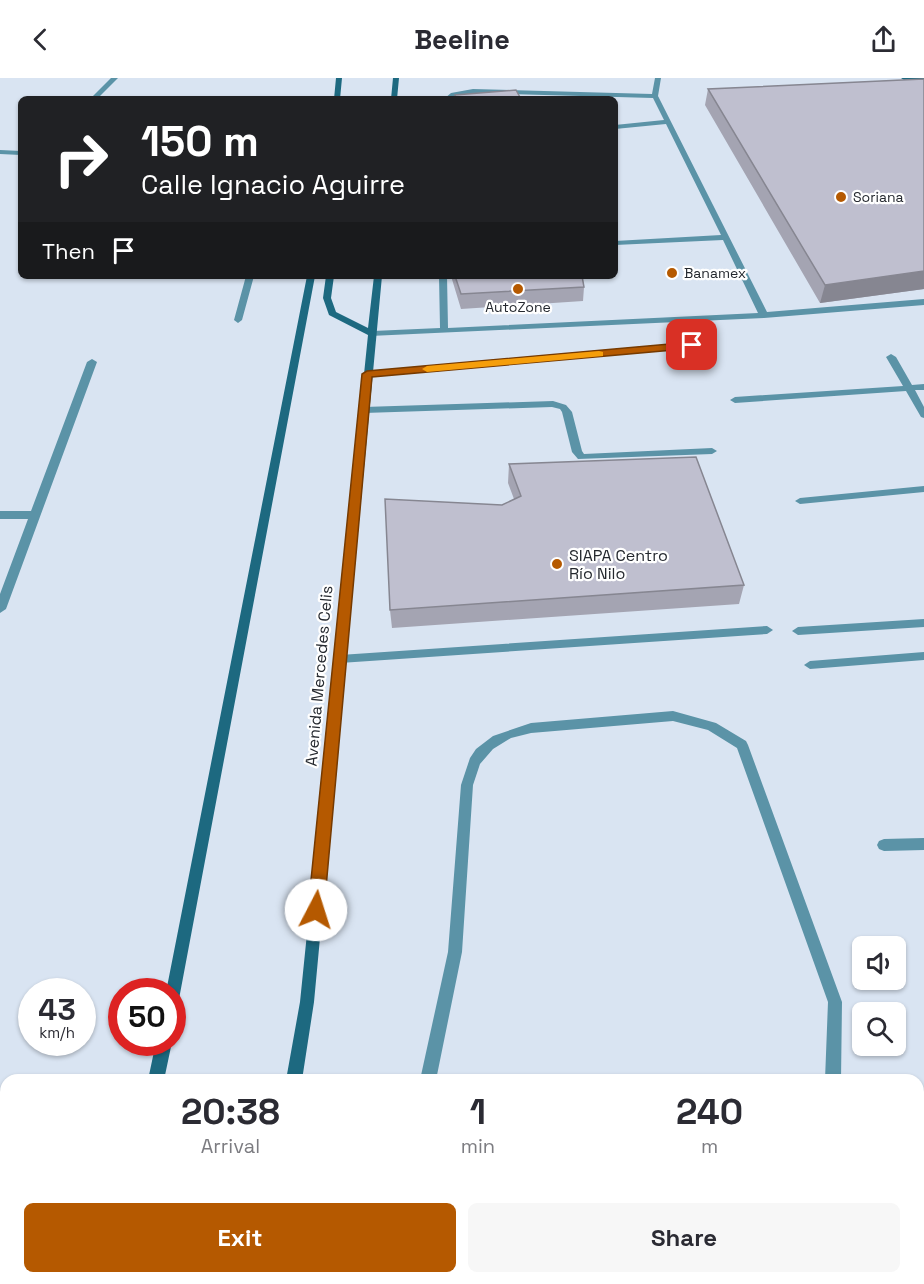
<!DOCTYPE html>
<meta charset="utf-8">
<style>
:root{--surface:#fff;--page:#f7f7f7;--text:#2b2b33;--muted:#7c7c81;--accent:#b55900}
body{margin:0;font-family:"Space Grotesk",sans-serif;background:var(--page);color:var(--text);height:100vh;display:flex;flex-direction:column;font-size:22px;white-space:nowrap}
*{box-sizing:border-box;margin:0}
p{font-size:20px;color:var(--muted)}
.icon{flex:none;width:33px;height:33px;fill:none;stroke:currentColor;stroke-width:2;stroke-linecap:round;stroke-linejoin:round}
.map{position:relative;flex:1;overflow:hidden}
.sheet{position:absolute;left:0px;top:996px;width:924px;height:210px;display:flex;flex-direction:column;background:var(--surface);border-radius:18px 18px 0 0;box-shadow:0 2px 4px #0004}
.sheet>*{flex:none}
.banner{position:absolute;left:18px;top:18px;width:600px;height:183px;border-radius:9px;box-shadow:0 2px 4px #0004;background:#202124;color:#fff;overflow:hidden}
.buttons{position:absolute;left:852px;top:858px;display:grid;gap:12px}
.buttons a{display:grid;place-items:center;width:54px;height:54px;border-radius:9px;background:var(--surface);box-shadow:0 2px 4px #0004;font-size:30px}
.speed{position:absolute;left:18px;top:900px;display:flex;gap:12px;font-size:30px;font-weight:700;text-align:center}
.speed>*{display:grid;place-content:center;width:78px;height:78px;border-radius:50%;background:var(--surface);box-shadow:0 2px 4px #0004;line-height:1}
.speed small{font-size:15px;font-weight:400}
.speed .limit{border:9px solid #d22;background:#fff;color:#111}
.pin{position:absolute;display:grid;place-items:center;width:51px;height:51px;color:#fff;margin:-26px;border-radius:12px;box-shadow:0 3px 9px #0006}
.me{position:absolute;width:66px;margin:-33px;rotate:5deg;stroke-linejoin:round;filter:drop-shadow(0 0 4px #0008)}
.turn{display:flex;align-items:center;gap:21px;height:126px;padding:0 24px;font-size:27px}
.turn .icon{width:78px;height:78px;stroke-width:2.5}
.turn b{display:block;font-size:42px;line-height:51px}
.then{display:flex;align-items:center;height:57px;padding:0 24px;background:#0003;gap:12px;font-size:22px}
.eta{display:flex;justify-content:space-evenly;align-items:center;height:102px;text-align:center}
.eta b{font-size:36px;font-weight:800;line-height:42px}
.action{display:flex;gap:12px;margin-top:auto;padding:12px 24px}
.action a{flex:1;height:69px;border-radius:9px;background:var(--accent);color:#fff;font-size:24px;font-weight:800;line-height:69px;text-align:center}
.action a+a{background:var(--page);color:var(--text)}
header{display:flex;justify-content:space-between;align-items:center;height:78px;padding:0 24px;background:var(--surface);font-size:27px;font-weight:800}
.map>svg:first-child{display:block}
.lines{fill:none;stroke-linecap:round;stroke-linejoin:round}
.lane{fill:#5b93a7;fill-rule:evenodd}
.street{fill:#5b93a7;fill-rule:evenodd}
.secondary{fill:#1d6980;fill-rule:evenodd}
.wall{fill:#a4a4b2}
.shaded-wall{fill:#868691}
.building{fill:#bfbfcf;stroke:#868691;stroke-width:1.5}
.route{fill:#b55900;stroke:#763a00;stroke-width:1.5}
.slow{fill:#f59e0b}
.poi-dot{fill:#b55900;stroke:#fff;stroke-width:2}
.labels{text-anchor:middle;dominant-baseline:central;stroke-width:4.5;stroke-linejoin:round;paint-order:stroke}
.far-poi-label{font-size:14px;fill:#24282e;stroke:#fff;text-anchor:start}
.poi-label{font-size:16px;fill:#24282e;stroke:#fff;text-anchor:start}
.street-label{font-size:16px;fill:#24282e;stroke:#fff}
</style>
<header><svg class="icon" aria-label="back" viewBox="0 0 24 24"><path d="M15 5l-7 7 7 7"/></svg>Beeline<svg class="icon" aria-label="share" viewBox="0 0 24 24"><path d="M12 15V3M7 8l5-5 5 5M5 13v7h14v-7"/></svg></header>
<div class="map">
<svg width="924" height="1206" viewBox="0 0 924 1206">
<rect width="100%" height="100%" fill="#d9e4f2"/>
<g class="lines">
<path class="lane" d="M111,0H118L97,21H90Z
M655,0H661L658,18L767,234L924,221V227L764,240L370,258L369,256L373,253L440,250L439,198H447L448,250L758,235L723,162L615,167V163L721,157L666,46L615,51V47L664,42L653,20L473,15C463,17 453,21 444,21L451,15L473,11L652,16Z
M0,72L21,73V77L0,76Z
M246,198H254L242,242L238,245L234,242Z
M692,265L697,268L695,270L367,299L362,296L367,293Z
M553,323L566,327L572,334L582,373L584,376L712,370L717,373L712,376L578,381L572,374L562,334L560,331L552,329L364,335L359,332L364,329Z
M767,548L773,552L767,556L340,585L334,581L340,577Z
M673,633L716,645L746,663L748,667L842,924L841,1002H825L828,924L737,670L708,652L673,643L531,655L511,660L493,671L480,686L473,707L462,874L436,1002H420L448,874L461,707L470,680L476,671L493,658L531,645Z
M377,1200H395L393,1206H375Z
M819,1200H837L836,1206H818Z"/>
<path class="street" d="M891,276L896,279L912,307L924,306V312H915L924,329V340L921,339L906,313L735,325L730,322L735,319L903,308L886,279Z
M92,281L97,284L6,531L0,535V516L28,441H0V433H31L87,284Z
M924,408V414L800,426L795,423L800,420Z
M924,541V549L798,557L792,553L798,549Z
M924,574V582L810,591L804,587L810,583Z
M924,760V772L884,773L879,771L877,767L879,763L884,761Z"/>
<path class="secondary" d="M336,0H342L340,21H334Z
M393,0H399L397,21H391Z
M901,0H924V2H904Z
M307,198H315L179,921L177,926L172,928V914H166Z
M326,198H334L331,220L336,234L368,250L374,198H382L314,924L302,1002H286L300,924L368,257L329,237L323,220Z
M156,964H172L164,1002H148Z
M96,1200H114L112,1206H94Z
M242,1200H260L258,1206H240Z"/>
</g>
<path class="wall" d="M924,1V211L820,225L705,27L708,11Z
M451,198H582L584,209L583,223L461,231Z
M509,386L744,507L739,526L392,550L390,532L502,427L514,421L508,405Z"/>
<path class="shaded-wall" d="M924,193V211L820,225L825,207Z"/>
<path class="building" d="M924,1V193L825,207L708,11Z
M516,12L521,21H456L455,17Z
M455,198H582L584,209L461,216Z
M696,379L744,507L390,532L385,421L502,427L521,418L509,386Z"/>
<path class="route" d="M692,264L697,267L696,270L372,299L324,832L321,838L316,840L310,838L308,832L362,296L367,293Z"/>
<path class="slow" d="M599,273L603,274V278L427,294L422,291L427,288Z"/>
<g class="poi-dot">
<circle cx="841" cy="119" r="6"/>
<circle cx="672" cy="195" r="6"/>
<circle cx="518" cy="211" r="6"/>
<circle cx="557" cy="486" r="6"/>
</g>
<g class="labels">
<g class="far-poi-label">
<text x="853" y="119">Soriana</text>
<text x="684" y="195">Banamex</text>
<text x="518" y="229" text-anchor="middle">AutoZone</text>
</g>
<g class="poi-label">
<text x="569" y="477">SIAPA Centro<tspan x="569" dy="18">Río Nilo</tspan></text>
</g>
<g class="street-label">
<text transform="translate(319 598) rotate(-85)">Avenida Mercedes Celis</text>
</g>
</g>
</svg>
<div class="buttons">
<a><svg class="icon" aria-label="sound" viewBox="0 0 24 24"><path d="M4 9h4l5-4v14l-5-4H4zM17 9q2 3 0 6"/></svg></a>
<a><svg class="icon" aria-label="search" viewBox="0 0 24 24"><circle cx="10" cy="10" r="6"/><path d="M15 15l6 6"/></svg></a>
</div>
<div class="speed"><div>43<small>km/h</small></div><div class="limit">50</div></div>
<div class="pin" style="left:692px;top:267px;background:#d93025"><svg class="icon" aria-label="arrive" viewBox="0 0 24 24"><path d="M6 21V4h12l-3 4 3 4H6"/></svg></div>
<svg class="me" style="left:316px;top:832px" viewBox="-20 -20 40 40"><circle r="19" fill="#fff"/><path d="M0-13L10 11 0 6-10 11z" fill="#b55900"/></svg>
<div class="banner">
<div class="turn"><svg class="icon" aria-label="right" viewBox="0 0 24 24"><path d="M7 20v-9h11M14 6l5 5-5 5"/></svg><div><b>150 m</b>Calle Ignacio Aguirre</div></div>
<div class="then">Then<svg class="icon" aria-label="arrive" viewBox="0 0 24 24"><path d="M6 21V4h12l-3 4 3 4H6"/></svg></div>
</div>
<section class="sheet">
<div class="eta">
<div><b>20:38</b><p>Arrival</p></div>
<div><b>1</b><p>min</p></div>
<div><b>240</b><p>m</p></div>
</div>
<div class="action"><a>Exit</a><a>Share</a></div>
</section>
</div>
